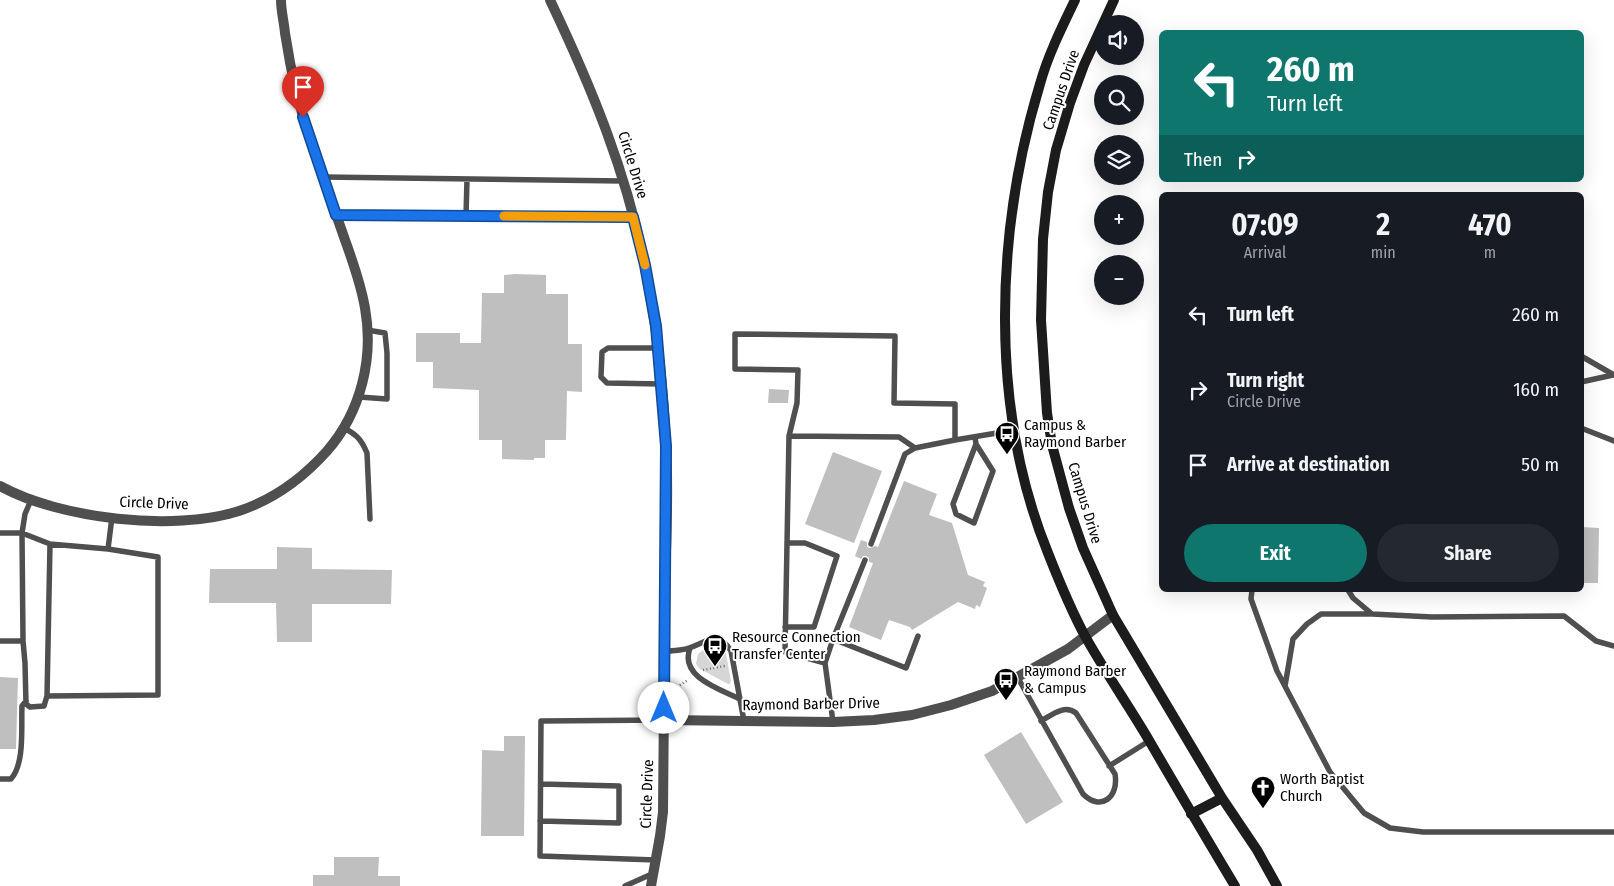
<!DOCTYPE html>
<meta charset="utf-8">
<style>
:root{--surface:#171b24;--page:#242831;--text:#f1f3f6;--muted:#9ea1a6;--accent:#0f766e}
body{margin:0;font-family:"Fira Sans Condensed",sans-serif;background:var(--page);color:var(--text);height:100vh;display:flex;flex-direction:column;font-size:19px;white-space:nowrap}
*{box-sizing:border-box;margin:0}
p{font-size:16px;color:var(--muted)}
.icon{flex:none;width:28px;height:28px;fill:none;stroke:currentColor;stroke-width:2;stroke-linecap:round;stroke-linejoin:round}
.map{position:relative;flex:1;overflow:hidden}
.sheet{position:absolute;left:1159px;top:192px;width:425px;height:400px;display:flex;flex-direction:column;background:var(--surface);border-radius:8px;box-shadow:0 5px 20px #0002}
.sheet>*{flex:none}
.hud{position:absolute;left:1159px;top:30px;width:425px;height:152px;border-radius:8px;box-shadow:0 5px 20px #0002;background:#0f766e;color:#fff;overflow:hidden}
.fabs{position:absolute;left:1094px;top:15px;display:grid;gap:10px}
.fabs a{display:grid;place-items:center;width:50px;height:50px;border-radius:50%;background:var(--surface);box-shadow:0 5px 20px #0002;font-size:25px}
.pin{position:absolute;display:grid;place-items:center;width:42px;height:42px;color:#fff;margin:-51px -21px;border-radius:50% 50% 50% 0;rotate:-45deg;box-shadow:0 0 5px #0007}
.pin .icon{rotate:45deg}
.me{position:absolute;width:55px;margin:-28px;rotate:0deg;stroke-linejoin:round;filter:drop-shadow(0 0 4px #0008)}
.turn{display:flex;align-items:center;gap:18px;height:105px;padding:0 25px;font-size:22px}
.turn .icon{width:65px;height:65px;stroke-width:2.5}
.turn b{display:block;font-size:35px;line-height:42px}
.then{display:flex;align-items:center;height:48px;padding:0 25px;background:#0003;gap:10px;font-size:19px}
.eta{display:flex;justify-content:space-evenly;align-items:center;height:85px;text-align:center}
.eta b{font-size:30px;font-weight:700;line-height:35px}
.primary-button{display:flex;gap:10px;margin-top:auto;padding:10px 25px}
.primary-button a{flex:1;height:58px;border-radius:30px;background:var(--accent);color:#fff;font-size:20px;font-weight:700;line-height:58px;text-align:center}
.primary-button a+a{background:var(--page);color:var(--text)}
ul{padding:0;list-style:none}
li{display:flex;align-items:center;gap:15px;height:75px;padding:0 25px}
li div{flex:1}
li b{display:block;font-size:19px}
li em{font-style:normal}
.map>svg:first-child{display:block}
.green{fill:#d6d6d6}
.building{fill:#bfbfbf}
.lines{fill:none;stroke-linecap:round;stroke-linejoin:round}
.path{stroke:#717171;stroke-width:2.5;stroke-dasharray:1 2.5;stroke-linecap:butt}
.service{stroke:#4f4f4f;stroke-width:5.5}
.minor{stroke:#4f4f4f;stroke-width:10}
.secondary{stroke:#1c1c1c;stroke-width:10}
.route-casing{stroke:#114b97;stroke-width:12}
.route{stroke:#1a73e8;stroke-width:9}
.slow{stroke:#f59e0b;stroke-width:9}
.labels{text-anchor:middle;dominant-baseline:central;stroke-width:4;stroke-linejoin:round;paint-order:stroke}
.street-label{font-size:15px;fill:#000;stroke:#fff}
.poi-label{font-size:15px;fill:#000;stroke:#fff;text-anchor:start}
</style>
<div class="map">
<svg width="1614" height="886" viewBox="0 0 1614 886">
<rect width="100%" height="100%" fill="#fff"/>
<path class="green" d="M713,647L721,648L726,654L731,681L730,684H728L700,669L696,664L698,654L703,650Z"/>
<path class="building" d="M515,274L546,275V294H568V344H582V392L567,391L566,440H545V458H534V460L502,459V440H479V390L433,388V362H416V333H460V343H481L482,293H504V275Z
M769,389L789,390L788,403H768Z
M833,452L882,471L854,543L805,524Z
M904,481L937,494L929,515L952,523L968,575L985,582L983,586L987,588L980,607L976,605L975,609L958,602L912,630L910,627L889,620L881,640L849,627L873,563L869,562V558L866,556H863L861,559L855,556L861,540L867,542V547L870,548L875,546L878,547Z
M1581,527L1599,528L1598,583H1581Z
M277,547L312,548V569L392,570L391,604H312V642H277L276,603H209L210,569H277Z
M0,677L18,678L16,749H0Z
M1021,732L1063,802L1026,824L984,755Z
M504,736H525L524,836H481L482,750L504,751Z
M334,857H379L378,876H400V886H313V875H334Z"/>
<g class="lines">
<path class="path" d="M703,670L725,666
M674,689L688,680"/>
<path class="service" d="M323,177L623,181
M336,215L633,217
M466,216L467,179
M658,348H608L602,352L601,377L607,383L661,384
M1581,356L1614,375
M1581,382L1613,375
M359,397L387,399V353L385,333L367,330
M344,428C357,435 361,439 367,453L370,519
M1581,428L1614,441
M789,436L899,437L915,448L955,440
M975,437L976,444L953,504L956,514L974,523L993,471L976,444
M0,533H22L50,544
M871,544L905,454L915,448
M1252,590L1251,599L1277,671L1330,772L1364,813L1390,828L1423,832H1614
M1348,590L1353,598L1372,614L1432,617L1564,616L1596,641L1614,646
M785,627H814L837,556L805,543H787
M833,639L865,560
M0,641H23L22,533L25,514L31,500
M23,641L25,663L26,704L30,707L44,706L47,696L50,544L108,549L112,517
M690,648C679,677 720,689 740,699
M665,652C672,650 682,651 689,648C706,642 719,630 731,651L744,721
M825,663L785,652L789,436L797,403L798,370L735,369V334L895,336L894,403L955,404V440L1015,430
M1018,678L1083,794C1101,812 1119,797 1115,774L1076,713C1064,704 1052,715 1041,721
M1285,686L1293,639L1307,624L1321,614H1372
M47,696L158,695V557L108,549
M833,722L825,663L833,639L906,668L918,636
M1109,766L1149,741
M0,779H11C25,763 21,727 22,706L26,701
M540,821L619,823V786L541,784
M656,860L540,856L541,721L664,720
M625,886L654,873"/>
<path class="minor" d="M550,0C591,86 627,173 645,267C657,325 663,385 666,445C669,492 666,540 665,587C664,662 664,737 663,812L660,836L651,886
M0,486C60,519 174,532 239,511C275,499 302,479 327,451C361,412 374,358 365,308C361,285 353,262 345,240C335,211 325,183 315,154C301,115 291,74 285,33C284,22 281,11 281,0
M664,720L833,722L874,720L912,715L951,705L992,691L1068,649L1113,615"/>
<path class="secondary" d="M1075,0C1062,27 1048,55 1040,84C995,232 989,408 1048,553C1059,581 1071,610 1085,636C1105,672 1129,706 1150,742C1178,790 1206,838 1235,886
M1114,0L1084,65L1070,103L1056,150L1048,192L1043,239L1041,320L1047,413L1052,445L1069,508L1083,548L1113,615L1222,798L1257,850L1277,886
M1191,814L1222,798"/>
</g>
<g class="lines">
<defs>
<path id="route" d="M303,117L336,215L633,217L645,265L656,326L666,446L664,708"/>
</defs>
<use href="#route" class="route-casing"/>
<use href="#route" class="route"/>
<path class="slow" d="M504,216L633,217L645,265"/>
</g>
<defs>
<symbol id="bus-pin" viewBox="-11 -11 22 30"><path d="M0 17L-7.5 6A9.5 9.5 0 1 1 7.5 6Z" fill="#000" stroke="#fff"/><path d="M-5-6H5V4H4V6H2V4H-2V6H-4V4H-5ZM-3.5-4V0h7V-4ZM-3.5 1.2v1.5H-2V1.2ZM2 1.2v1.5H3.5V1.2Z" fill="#fff"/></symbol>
<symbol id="church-pin" viewBox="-11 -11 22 30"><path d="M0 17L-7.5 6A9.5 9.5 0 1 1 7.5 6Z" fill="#000" stroke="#fff"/><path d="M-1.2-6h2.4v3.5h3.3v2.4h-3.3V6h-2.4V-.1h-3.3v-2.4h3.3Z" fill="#fff"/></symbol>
</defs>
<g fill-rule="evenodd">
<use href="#bus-pin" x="993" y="420" width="28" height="38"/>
<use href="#bus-pin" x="701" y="632" width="28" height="38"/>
<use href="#bus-pin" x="992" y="666" width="28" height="38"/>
<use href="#church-pin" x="1249" y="774" width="28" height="38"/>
</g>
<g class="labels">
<g class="street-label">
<text transform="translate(1061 90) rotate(-71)">Campus Drive</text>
<text transform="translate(633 165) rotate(73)">Circle Drive</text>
<text transform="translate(154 503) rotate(2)">Circle Drive</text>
<text transform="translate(1085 503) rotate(73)">Campus Drive</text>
<text transform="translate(811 704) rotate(-1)">Raymond Barber Drive</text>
<text transform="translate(647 794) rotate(-88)">Circle Drive</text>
</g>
<g class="poi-label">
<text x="1024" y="425">Campus &amp;<tspan x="1024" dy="17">Raymond Barber</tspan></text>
<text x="732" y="637">Resource Connection<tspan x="732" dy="17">Transfer Center</tspan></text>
<text x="1024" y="671">Raymond Barber<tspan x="1024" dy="17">&amp; Campus</tspan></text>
<text x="1280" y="779">Worth Baptist<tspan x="1280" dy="17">Church</tspan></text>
</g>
</g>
</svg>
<div class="fabs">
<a><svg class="icon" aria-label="sound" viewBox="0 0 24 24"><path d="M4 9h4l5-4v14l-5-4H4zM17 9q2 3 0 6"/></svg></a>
<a><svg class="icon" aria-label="search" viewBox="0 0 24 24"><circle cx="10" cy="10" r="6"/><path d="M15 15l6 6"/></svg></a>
<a><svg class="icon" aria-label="layers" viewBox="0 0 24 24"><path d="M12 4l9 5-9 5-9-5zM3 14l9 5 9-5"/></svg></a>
<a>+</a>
<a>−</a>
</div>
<div class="pin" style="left:303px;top:117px;background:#d93025"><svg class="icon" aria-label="arrive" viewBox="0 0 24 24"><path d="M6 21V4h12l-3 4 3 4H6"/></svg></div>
<svg class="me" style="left:664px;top:708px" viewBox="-20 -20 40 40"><circle r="19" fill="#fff"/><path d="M0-13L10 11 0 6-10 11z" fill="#1a73e8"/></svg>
<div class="hud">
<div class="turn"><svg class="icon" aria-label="left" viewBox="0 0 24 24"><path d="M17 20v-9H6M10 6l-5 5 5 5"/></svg><div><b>260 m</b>Turn left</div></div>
<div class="then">Then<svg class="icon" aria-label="right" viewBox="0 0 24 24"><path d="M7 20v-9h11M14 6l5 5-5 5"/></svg></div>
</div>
<section class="sheet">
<div class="eta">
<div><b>07:09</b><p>Arrival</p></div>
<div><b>2</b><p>min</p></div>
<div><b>470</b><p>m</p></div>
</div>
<ul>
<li><svg class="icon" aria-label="left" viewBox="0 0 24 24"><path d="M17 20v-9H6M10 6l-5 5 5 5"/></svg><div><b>Turn left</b></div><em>260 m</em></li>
<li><svg class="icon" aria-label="right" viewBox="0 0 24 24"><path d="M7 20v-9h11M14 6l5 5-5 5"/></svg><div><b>Turn right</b><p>Circle Drive</p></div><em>160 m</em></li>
<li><svg class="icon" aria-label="arrive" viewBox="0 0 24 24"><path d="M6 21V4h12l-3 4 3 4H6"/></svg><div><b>Arrive at destination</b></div><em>50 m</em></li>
</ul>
<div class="primary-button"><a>Exit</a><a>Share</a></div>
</section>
</div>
